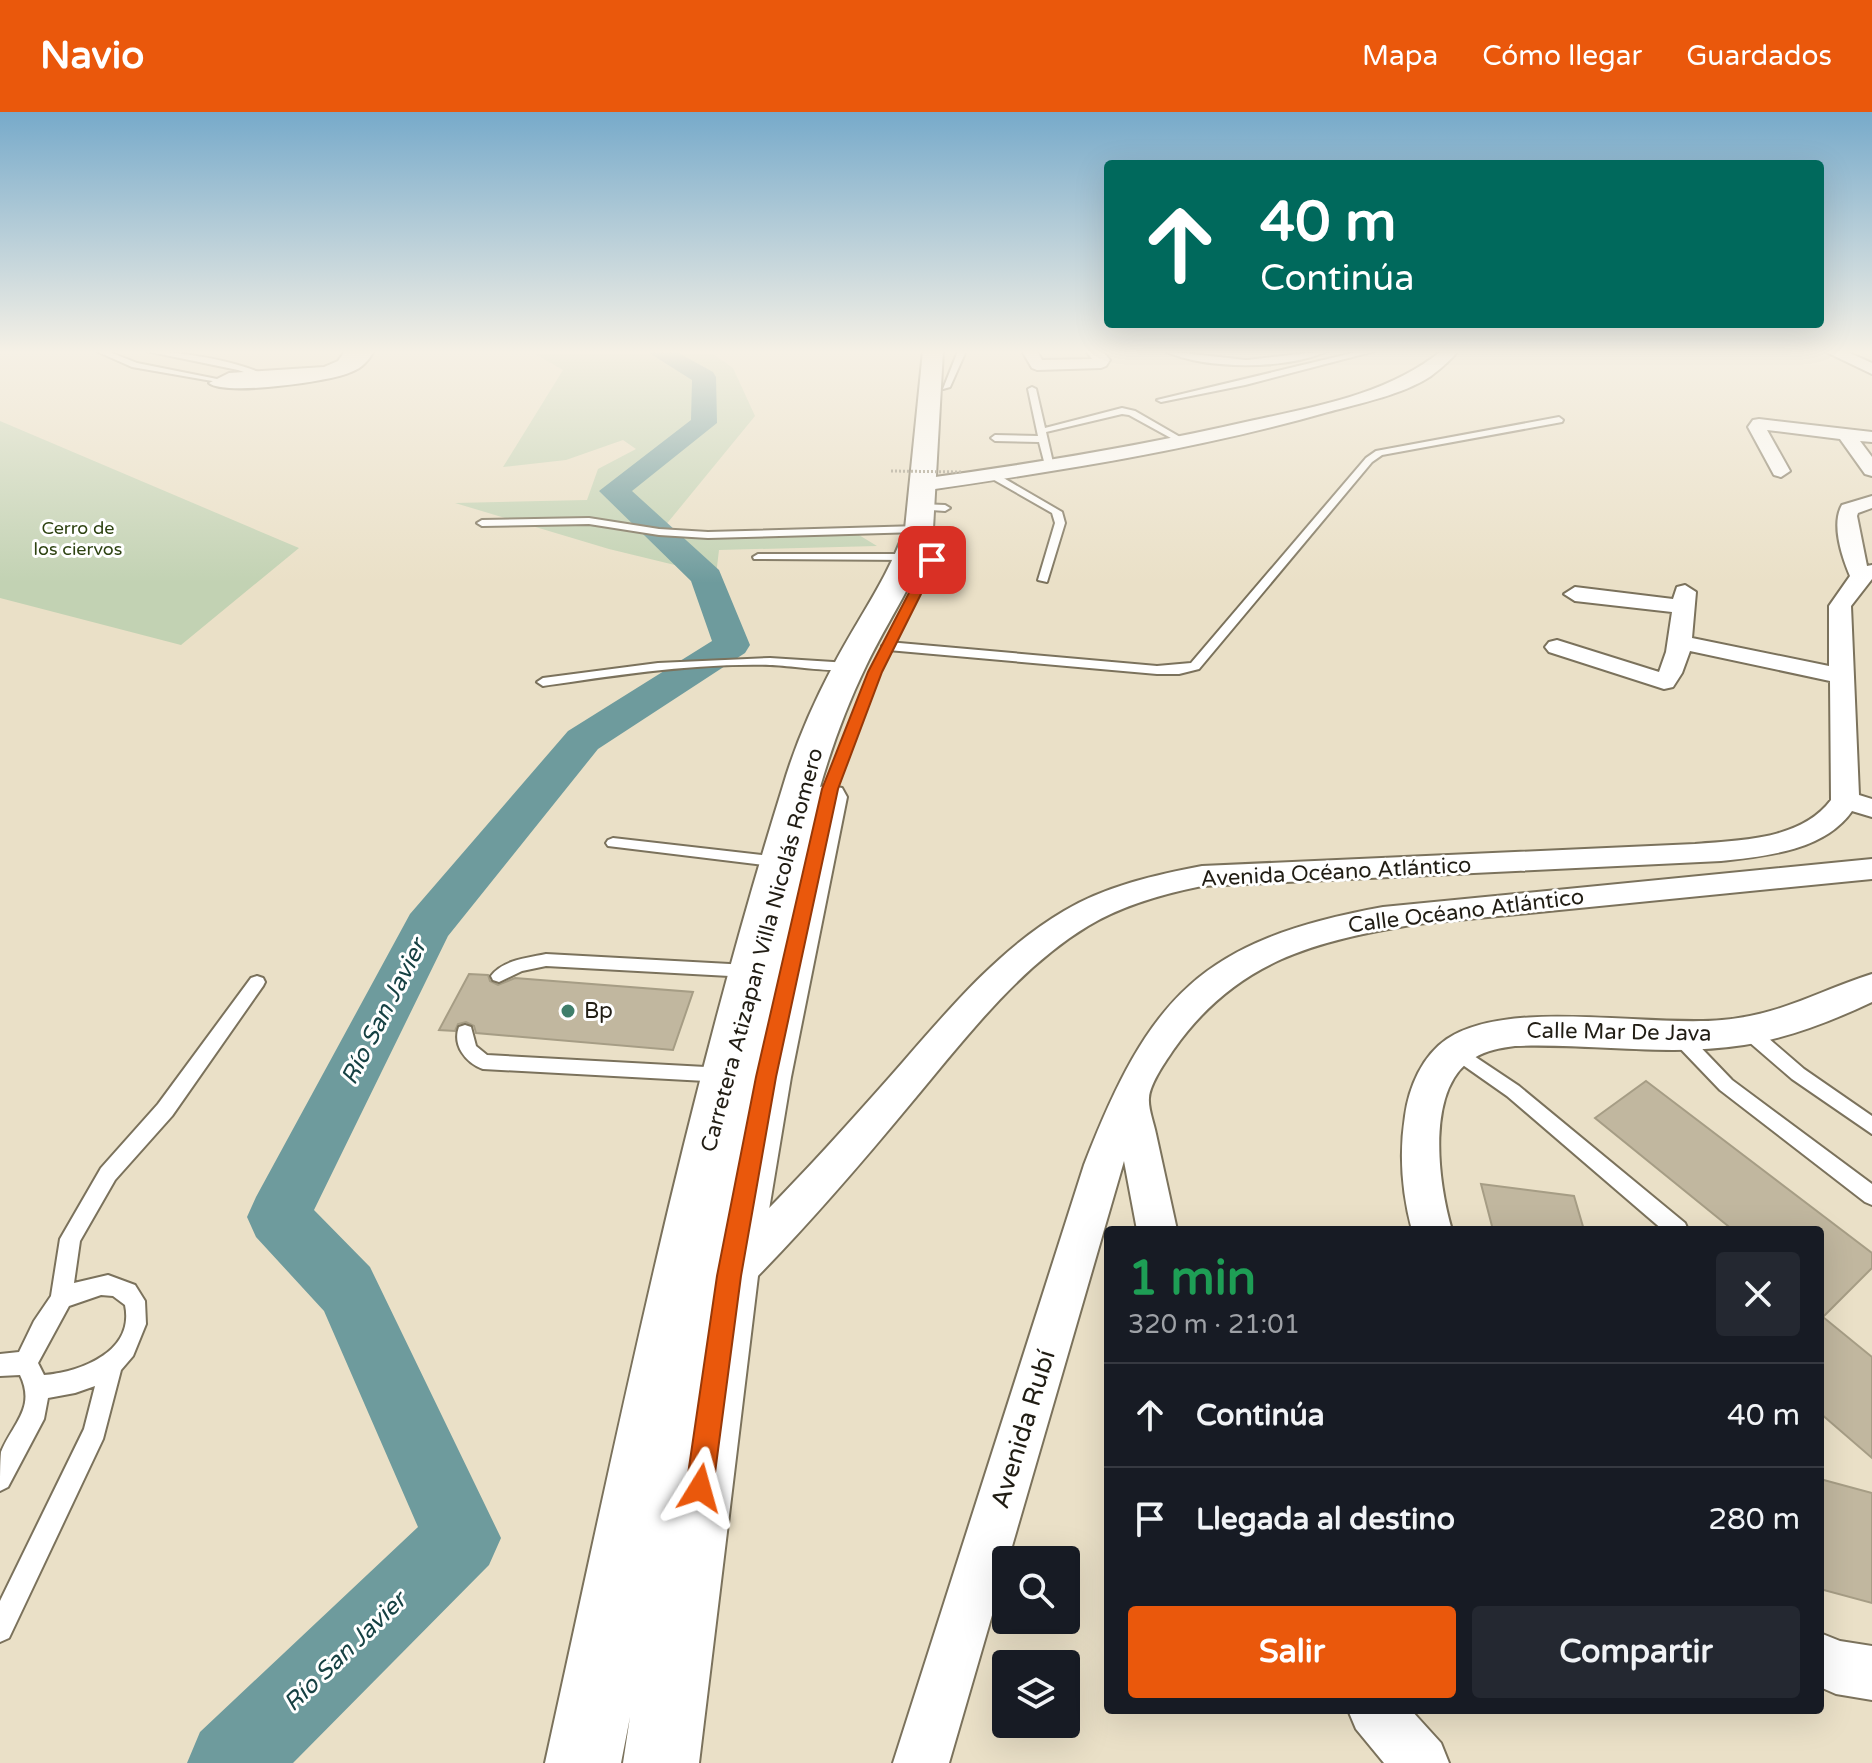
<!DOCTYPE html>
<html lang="es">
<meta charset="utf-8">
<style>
:root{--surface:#171b24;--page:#242831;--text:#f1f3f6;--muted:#9ea1a6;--line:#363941;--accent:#ea580c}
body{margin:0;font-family:"Varela Round",sans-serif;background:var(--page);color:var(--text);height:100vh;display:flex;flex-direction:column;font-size:30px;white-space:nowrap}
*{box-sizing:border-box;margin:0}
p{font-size:26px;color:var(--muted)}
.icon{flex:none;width:44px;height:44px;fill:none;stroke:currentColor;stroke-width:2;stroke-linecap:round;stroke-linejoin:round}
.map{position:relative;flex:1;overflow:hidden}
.side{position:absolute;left:1104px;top:1114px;width:720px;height:488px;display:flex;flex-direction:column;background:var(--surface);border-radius:8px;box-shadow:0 8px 32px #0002}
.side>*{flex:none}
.banner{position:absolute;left:1104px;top:48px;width:720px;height:168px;border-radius:8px;box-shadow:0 8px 32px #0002;background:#00695c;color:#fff;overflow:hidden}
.fabs{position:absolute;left:992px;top:1434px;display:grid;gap:16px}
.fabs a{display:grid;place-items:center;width:88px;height:88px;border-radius:8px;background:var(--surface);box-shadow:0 8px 32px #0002;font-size:40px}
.pin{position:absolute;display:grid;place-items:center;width:68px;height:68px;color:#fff;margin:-34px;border-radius:16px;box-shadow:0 4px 12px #0006}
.me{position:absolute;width:88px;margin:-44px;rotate:8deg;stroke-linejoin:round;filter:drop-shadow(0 0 6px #0008)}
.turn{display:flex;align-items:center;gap:28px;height:168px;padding:0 24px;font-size:36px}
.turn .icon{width:104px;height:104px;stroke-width:2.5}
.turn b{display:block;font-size:56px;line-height:68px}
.round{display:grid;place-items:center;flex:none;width:84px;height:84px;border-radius:8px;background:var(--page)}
.headline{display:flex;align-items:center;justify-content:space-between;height:136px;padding:0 24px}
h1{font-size:48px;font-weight:700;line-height:60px;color:#1e9e55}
.cta{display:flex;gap:16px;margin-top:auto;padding:16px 24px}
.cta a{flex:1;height:92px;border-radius:8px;background:var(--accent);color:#fff;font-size:32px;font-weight:700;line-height:92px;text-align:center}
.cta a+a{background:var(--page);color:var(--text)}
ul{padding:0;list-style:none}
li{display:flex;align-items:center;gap:24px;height:104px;padding:0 24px;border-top:2px solid var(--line)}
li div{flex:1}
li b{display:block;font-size:30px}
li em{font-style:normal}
header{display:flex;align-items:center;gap:48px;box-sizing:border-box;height:112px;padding:0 40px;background:var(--accent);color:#fff}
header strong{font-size:38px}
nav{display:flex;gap:44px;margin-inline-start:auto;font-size:28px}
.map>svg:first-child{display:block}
.green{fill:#c2d2b3}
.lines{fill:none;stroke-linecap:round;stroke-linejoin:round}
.river{fill:#6e9b9d;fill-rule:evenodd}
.building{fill:#c1b79f;stroke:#a69d85;stroke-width:2}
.service-casing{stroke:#7b725c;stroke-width:4}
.minor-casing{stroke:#7b725c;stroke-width:4}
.primary-casing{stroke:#7b725c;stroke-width:4}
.service{fill:#fff;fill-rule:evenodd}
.minor{fill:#fff;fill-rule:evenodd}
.primary{fill:#fff;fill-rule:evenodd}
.path-bridge{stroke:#9d9683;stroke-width:3;stroke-dasharray:2 2;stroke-linecap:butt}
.route{fill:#ea580c;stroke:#983908;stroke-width:2}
.poi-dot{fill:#3f7e6a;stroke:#fff;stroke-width:3}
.labels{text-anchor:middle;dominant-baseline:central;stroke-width:6;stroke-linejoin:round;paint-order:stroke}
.far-park-label{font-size:18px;fill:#2e4312;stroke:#fff}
.street-label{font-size:22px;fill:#211d14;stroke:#fff}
.poi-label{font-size:22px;fill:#211d14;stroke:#fff;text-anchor:start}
.water-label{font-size:24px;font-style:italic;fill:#164143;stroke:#fff}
.near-street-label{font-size:26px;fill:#211d14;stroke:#fff}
</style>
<header>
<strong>Navio</strong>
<nav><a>Mapa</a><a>Cómo llegar</a><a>Guardados</a></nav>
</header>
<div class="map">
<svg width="1872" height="1651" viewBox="0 0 1872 1651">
<rect width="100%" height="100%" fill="#eae0c7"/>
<path class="green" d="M530,239H709L733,256L755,304L660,420L849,417L877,434L719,438L716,463L609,437L455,391L587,388L598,357L636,337L623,328L566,348L503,355L563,258Z
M0,309L299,436L181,533L0,486Z"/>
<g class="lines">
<path class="river" d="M646,239H675L713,260L716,265L717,311L632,379L719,458L750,533L745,541L598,637L448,824L314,1098L370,1155L501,1426L489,1453L293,1651H187L200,1620L418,1415L324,1199L256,1125L247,1105L256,1085L410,802L568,619L712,529L691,469L599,379L691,308L692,268Z"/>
</g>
<path class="building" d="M469,862L488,863L490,869L498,873L515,866L693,880L673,938L476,921L474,914L466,910L458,912L455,919L439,918Z
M1646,969L1872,1141V1156L1823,1205L1872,1245V1346L1820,1301V1118H1733L1595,1006Z
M1481,1072L1574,1084L1584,1118H1493Z
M1820,1367L1872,1381V1491L1820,1477Z"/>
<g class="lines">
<defs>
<path id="service" d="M96,239H107L137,251L222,268L218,270L132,255Z
M146,239C176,239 241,249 266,264L262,266L238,258Z
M958,239H966L950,275L943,277Z
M1164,239L1246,248L1328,239C1285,258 1207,258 1164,239Z
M1361,239H1375L1245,273L1161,290L1157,288Z
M1032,275L1036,277L1045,316L1122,296L1135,299L1187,329L1180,331L1129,303L1122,302L1046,320L1054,355L1046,357L1039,330L995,329L991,326L995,323L1038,324L1028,277Z
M1559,305L1563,308L1562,310L1382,343L1372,350L1199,557L1179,562H1157L888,538L882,534L888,530L1157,554L1191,551L1366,346L1376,339Z
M989,361H995L1062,400L1065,411L1047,470L1038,468L1055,411L1052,401L989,365Z
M920,392L945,393L950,396L945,399L917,397L915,395Z
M589,406L659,417L708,420L919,414L924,417L919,420L708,426L659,423L589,412L482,414L477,411L482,408Z
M758,442H910L915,445L910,448L754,447L753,445Z
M770,546L849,551L855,555C844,563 788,553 770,553C694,551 618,563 543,574L537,570L543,566L658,551Z
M613,726L780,745L787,750L780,755L608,734L606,731L608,728Z
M546,842L748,853L754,855L756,859L754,863L748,865L546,854L522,859L499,870L493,868L491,864C503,848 527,846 546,842Z
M257,864L263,866L265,870L263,874L172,1004L115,1068L80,1129L74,1171L108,1163L135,1173L145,1189L146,1212L133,1244L121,1258L103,1327L9,1526L0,1530V1489L84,1317L95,1274L75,1281L48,1286L44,1307L8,1375L0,1379C0,1367 0,1351 1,1340C13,1311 36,1296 20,1263L0,1264V1242L19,1240L34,1209L51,1184L60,1127L101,1056L158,992L251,866ZM101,1183L113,1184L125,1193C135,1240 80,1260 44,1263L38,1251L69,1194Z
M1747,911L1753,913L1804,957L1872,1004V1022L1792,967L1741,923L1738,918L1741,913Z
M465,913L471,915L476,934L487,943L724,956L730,958L733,963L730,968L724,970L483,957C466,951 452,933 459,915Z
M1680,918L1686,920L1732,968L1872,1072V1093L1865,1090L1720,978L1674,930L1671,925L1674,920Z
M1456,932L1519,974L1685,1111L1688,1118H1663L1507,984L1450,944L1447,939L1450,934Z"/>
<path id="minor" d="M345,239H374C368,249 362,256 351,260C330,270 224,284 209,271L229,261L324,255L338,249Z
M1022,239H1037L1042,248L1092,247L1086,239H1102L1110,248L1106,254L1101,256L1037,258L1032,256Z
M1441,239H1458C1451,248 1440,257 1431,264C1402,283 1361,291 1328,300C1195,338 1057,359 921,379L912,373L921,367C1031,352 1141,334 1250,309C1314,295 1389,282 1441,239Z
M1824,239H1845L1872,251V262Z
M1759,307L1872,320V330L1860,329L1872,345V364L1865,362L1840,327L1767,318L1790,359L1781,365L1774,363L1748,315L1753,308Z
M1872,384V396L1858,401L1857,404L1867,454L1872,453V467L1851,494L1859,683L1872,687V705L1852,699C1824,739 1766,744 1721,749L1202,774C1162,782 1123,793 1088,814C1017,857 964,928 912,990C859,1054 805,1117 746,1176L731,1182L716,1176L710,1162L716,1148C777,1091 833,1029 888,967C941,907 994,840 1064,799C1106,774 1155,763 1202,754L1695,732C1741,728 1801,728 1831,688L1830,569L1690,539L1682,561L1673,575L1664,577L1549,540L1545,535L1549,530L1557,528L1659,560L1666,540L1672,500L1575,489L1564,482L1575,475L1673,487L1677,475L1685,473L1696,480L1692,526L1829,554V494L1850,464C1842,445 1831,412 1842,393Z
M1872,747V767L1417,812C1315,829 1237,848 1174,937C1166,949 1150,971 1149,986C1148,997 1154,1011 1156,1022C1163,1054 1170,1086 1177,1118H1137L1124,1049L949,1651H893L1084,1053C1149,885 1201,828 1383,795Z
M1872,862V890C1832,909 1788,926 1744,933C1668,945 1591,931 1515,934C1501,936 1487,938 1474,946C1425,975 1438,1071 1452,1118H1412C1402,1081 1399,1042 1405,1004C1409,975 1422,944 1447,927C1508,886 1647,915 1722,908C1781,903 1818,879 1872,862Z
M1820,1521L1840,1529L1872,1534V1588L1836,1582L1820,1575Z
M1348,1598H1411L1441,1631L1449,1651H1384L1356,1617Z"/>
<path id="primary" d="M923,239H943L933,417C918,466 888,508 866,554C847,593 832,634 820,675L828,673L842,676L847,685L791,965L758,1164L699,1651H623L630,1605L621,1651H545C617,1324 683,994 783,674C795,633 813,592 833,554C857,508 888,466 905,417Z"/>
</defs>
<use href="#service" class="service-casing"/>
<use href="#minor" class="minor-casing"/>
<use href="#primary" class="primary-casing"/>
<use href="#service" class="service"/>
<use href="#minor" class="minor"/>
<use href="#primary" class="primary"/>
<path class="path-bridge" d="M891,359L961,360"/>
</g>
<linearGradient id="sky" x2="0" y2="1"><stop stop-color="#77aaca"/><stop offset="0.51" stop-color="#f6f1e6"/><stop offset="1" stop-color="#f6f1e6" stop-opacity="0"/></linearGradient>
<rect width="1872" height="471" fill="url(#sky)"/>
<path class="route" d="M932,444L938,448L882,560L838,677L776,965L741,1164L713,1376L709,1386L700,1390L690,1386L686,1376L717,1164L756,965L822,677L868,560L926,448Z"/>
<circle class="poi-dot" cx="568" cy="899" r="8"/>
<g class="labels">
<g class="far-park-label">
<text x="78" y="416">Cerro de<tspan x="78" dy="21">los ciervos</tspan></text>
</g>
<g class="street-label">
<text transform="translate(1336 760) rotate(-3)">Avenida Océano Atlántico</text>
<text transform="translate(1466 799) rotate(-7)">Calle Océano Atlántico</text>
<text transform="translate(762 838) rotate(-75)">Carretera Atizapan Villa Nicolás Romero</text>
<text transform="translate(1619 920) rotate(1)">Calle Mar De Java</text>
</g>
<g class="poi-label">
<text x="584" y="899">Bp</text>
</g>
<g class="water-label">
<text transform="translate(384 900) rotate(-63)">Río San Javier</text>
<text transform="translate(345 1540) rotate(-44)">Río San Javier</text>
</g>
<g class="near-street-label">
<text transform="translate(1023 1317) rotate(-73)">Avenida Rubí</text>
</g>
</g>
</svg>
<div class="fabs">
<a><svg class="icon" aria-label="search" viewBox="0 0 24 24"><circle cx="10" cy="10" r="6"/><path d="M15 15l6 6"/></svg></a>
<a><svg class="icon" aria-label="layers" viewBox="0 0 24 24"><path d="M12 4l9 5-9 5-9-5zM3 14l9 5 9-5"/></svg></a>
</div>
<div class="pin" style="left:932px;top:448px;background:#d93025"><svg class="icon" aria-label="arrive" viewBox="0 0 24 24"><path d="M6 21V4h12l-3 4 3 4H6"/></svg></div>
<svg class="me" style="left:700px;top:1376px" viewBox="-20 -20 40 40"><path d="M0-17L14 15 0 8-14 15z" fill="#ea580c" stroke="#fff" stroke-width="4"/></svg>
<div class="banner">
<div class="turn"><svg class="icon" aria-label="ahead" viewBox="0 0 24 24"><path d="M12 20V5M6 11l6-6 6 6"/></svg><div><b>40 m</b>Continúa</div></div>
</div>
<section class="side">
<div class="headline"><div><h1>1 min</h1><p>320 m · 21:01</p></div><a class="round"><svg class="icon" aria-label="close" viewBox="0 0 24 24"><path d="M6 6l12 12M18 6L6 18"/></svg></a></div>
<ul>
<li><svg class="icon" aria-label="ahead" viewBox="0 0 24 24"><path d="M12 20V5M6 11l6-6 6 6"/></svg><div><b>Continúa</b></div><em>40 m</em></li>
<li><svg class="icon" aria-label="arrive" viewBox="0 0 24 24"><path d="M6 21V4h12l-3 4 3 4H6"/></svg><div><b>Llegada al destino</b></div><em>280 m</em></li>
</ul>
<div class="cta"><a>Salir</a><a>Compartir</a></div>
</section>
</div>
